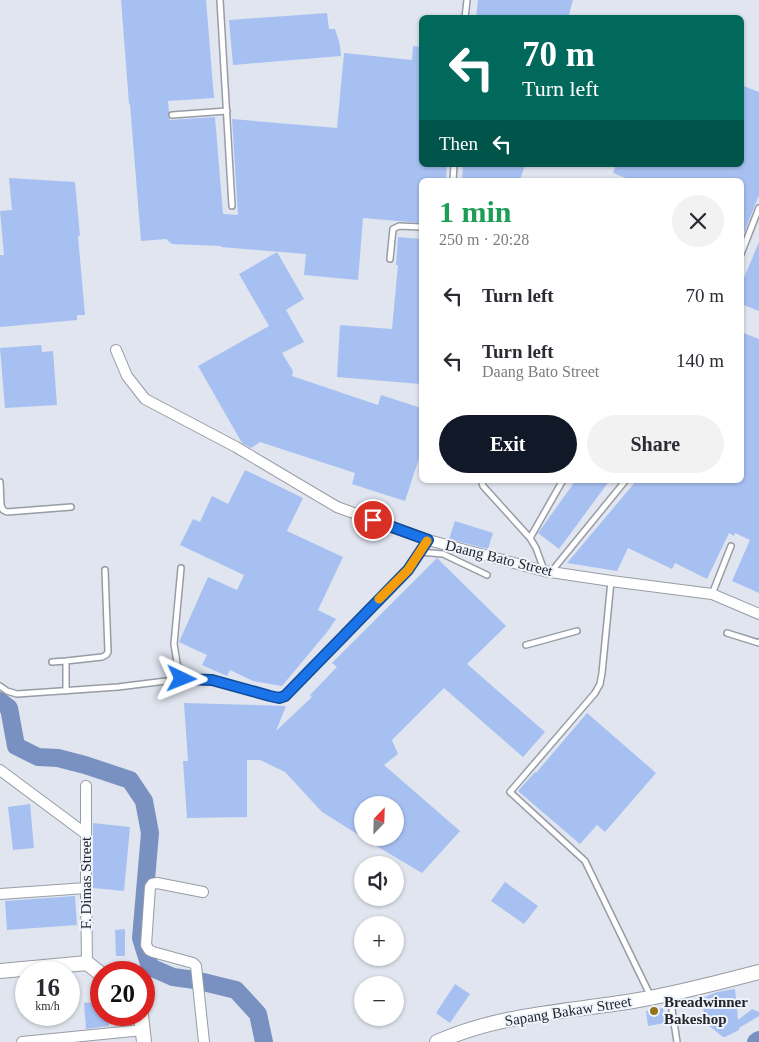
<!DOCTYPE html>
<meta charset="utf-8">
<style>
:root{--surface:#fff;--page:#f2f2f3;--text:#2b2b33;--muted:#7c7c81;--accent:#111827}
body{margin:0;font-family:Georgia,serif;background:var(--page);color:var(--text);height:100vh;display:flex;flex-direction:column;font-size:19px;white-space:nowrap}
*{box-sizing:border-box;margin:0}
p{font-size:16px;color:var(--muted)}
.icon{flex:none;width:28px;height:28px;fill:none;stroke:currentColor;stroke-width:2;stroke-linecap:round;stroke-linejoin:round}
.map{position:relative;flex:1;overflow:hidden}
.details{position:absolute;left:419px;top:178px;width:325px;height:305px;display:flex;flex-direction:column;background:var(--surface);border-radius:8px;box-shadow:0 1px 4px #0004}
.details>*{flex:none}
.banner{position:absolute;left:419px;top:15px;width:325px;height:152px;border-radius:8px;box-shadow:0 1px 4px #0004;background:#00695c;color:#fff;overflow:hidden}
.needle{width:32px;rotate:23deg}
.tools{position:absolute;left:354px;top:796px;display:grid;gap:10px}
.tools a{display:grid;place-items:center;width:50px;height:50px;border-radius:50%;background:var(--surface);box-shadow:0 1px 4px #0004;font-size:25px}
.speed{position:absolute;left:15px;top:961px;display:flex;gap:10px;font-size:25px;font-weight:700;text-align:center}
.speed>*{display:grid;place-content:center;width:65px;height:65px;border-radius:50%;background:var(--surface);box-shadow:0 1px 4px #0004;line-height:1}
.speed small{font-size:12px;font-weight:400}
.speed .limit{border:8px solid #d22;background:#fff;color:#111}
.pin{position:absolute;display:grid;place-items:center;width:42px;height:42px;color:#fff;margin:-21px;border:2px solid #fff;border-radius:50%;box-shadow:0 1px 5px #0007}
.me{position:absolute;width:55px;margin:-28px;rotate:92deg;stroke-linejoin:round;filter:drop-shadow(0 0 4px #0008)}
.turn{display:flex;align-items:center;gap:18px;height:105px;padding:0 20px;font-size:22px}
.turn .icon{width:65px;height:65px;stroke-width:2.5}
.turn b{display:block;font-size:35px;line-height:42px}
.then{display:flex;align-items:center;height:48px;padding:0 20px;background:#0003;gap:10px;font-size:19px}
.round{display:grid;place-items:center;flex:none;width:52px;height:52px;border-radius:26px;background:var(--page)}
.overview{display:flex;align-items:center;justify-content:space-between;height:85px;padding:0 20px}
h1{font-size:30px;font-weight:700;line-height:38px;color:#1e9e55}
.primary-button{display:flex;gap:10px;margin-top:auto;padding:10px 20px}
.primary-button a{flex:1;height:58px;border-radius:30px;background:var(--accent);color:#fff;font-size:20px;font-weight:700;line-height:58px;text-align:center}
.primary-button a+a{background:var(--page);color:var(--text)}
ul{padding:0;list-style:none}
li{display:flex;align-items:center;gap:15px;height:65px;padding:0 20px}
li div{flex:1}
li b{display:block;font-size:19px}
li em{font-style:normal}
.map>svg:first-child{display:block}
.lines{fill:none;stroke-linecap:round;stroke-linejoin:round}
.river{stroke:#7991c0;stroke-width:18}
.building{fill:#a7c0f2}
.lane-casing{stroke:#979ca5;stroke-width:8}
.street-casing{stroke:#979ca5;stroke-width:12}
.secondary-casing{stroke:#979ca5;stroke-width:16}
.lane{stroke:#fff;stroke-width:5}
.street{stroke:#fff;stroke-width:10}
.secondary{stroke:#fff;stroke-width:14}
.route-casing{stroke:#114b97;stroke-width:12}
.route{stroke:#1a73e8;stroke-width:9}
.slow{stroke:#f59e0b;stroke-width:9}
.poi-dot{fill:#98731d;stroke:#eef3fc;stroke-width:2}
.labels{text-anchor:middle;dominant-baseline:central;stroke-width:4;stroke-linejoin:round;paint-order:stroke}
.street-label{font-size:15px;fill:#242629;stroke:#eef3fc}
.poi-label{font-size:15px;font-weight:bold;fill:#242629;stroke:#eef3fc;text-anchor:start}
</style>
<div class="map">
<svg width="759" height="1042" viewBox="0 0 759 1042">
<rect width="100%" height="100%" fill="#e0e5ef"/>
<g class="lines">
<path class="river" d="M0,701L9,708L16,746L38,757L58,758L85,765L130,780L144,801L150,833L141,938L150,967L173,977L195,980L236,990L258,1014L264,1042
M756,1042L759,1040"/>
</g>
<path class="building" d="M121,0H206L214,98L168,101L169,112L168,116L170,120L215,117L223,214L238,215L232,119L337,128L344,53L412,60L413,46L421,47V165H447L446,180H421V223L363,218L358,280L304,275L306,254L221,247V246L172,244L166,239L141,241L130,104H129Z
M478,0H573L568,18H476Z
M327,13L329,29H335L340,45L341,56L233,65L229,20Z
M741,85L759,92V195L742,238L741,180H631L613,173L616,165H741Z
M463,165H525L520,180H462Z
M9,178L75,182L80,236H78L85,315H77V320L0,327V255H4L0,211L12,210Z
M398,237L421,239V384L337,377L340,325L392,329L398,265H396Z
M759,242V311L741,304V285Z
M277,252L304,299L286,310L304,342L282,353L293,371L292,376L378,405L381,395L421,408V452L405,501L352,484L355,473L260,442L251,448L242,443L198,366L269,326L239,274Z
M741,332L759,339V593L732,581L750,540L735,533L734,536L729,533L707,579L675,563L672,569L628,548L617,571L567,563L637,480H741Z
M41,345L42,352L53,351L57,405L5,408L0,348Z
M245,470L303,498L287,531L343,557L318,610L336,619L327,632L282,686L253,681L230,670L227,676L202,665L207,655L179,642L208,577L237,590L244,575L180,545L193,519L200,522L212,496L228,504Z
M576,480H610L559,549L538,533Z
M455,521L493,533L488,549L449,539Z
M437,558L506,626L467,664L545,732L523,757L444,688L392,740L398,754L384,765L460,831L422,873L363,838H395V805H362V837L322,812L285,772L260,760H247V817L187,818L183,761H188L184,703L286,706L276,731L312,697L310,695L337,667L332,663Z
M587,713L656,773L605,832L597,825L580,844L518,791L535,772L536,773Z
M30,804L34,848L13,850L8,807Z
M93,823L130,827L124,891L93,888Z
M505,882L538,906L524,924L491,901Z
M75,896L77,925L7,930L5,901Z
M125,929V956H116L115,930Z
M455,984L470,994L450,1023L436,1013Z
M735,989L738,1020L752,1009L759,1012V1016L739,1028V1030L725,1037H723L708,1025L700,999L717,992Z
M101,1001V1015H108L109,1026L86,1029L84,1003Z
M663,1008L665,1023L648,1026L646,1011Z"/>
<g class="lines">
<defs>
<path id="lane" d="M220,0L232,206
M465,18L467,0
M172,115L227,111
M453,180L454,165
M741,254L759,208
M390,259L393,229L399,226L421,227
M481,480L483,486L530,538L536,548L544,570
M0,482L1,505L3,510L7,512L71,507
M530,538L563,480
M419,552L443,554L487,575
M181,568L174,644L177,663L182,679
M551,572L626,480
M611,581L602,673L600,684L595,693L510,792L585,861L651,997
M712,594L731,546
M727,633L759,643V642
M526,645L577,631
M66,661L102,657L106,655L108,652L105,570
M52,662L66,661V691
M0,686L7,691L17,694L118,687L182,679L212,680L270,696L282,697L408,570L428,540
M670,996L677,1042"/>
<path id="street" d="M116,350L127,376L145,399L236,447L337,507L428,540L544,571L611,581L712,594L759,614
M0,770L86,834
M86,786V888L87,963
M203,892L157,883L152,884L150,887L146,945L149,950L153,952L193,963L196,966L204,1042
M0,894L86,888
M22,1042L143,1030"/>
<path id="secondary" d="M0,971L87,963L101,974
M141,1015L144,1042
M437,1042C500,1014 566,1012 633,1001C676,994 717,983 759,972"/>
</defs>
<use href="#lane" class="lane-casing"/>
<use href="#street" class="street-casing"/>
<use href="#secondary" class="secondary-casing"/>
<use href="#lane" class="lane"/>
<use href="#street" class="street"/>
<use href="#secondary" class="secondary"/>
</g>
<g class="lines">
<defs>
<path id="route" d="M182,679L212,680L270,696L279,698L285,696L408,570L428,540L373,520"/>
</defs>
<use href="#route" class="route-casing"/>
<use href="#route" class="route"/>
<path class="slow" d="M379,599L408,570L427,541"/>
</g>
<circle class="poi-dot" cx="654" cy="1011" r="5"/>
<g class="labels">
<g class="street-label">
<text transform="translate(499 558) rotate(14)">Daang Bato Street</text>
<text transform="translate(86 883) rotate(-90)">F. Dimas Street</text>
<text transform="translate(568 1011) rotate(-9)">Sapang Bakaw Street</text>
</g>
<g class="poi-label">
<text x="664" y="1002">Breadwinner<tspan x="664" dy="17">Bakeshop</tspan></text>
</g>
</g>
</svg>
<div class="tools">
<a><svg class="needle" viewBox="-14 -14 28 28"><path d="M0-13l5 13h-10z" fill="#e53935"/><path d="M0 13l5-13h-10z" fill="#7c7c81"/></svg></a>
<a><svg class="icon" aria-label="sound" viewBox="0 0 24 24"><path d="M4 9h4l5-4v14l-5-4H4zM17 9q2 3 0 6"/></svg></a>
<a>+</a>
<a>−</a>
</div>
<div class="speed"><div>16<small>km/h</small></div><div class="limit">20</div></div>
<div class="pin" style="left:373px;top:520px;background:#d93025"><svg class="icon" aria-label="arrive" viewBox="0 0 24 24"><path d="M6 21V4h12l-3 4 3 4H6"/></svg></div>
<svg class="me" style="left:182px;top:679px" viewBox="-20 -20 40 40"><path d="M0-17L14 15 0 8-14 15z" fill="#1a73e8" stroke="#fff" stroke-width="4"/></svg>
<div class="banner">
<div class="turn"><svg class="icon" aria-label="left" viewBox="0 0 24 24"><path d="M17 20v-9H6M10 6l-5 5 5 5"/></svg><div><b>70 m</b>Turn left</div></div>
<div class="then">Then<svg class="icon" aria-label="left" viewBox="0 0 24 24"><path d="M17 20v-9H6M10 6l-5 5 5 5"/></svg></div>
</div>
<section class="details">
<div class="overview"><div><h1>1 min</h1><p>250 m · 20:28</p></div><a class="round"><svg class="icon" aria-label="close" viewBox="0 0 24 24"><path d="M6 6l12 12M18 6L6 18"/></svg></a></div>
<ul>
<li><svg class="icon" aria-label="left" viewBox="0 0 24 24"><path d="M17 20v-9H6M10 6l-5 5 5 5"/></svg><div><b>Turn left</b></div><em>70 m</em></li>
<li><svg class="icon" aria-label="left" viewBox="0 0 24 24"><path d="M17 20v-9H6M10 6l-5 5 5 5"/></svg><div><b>Turn left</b><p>Daang Bato Street</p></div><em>140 m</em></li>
</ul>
<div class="primary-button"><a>Exit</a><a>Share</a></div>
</section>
</div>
